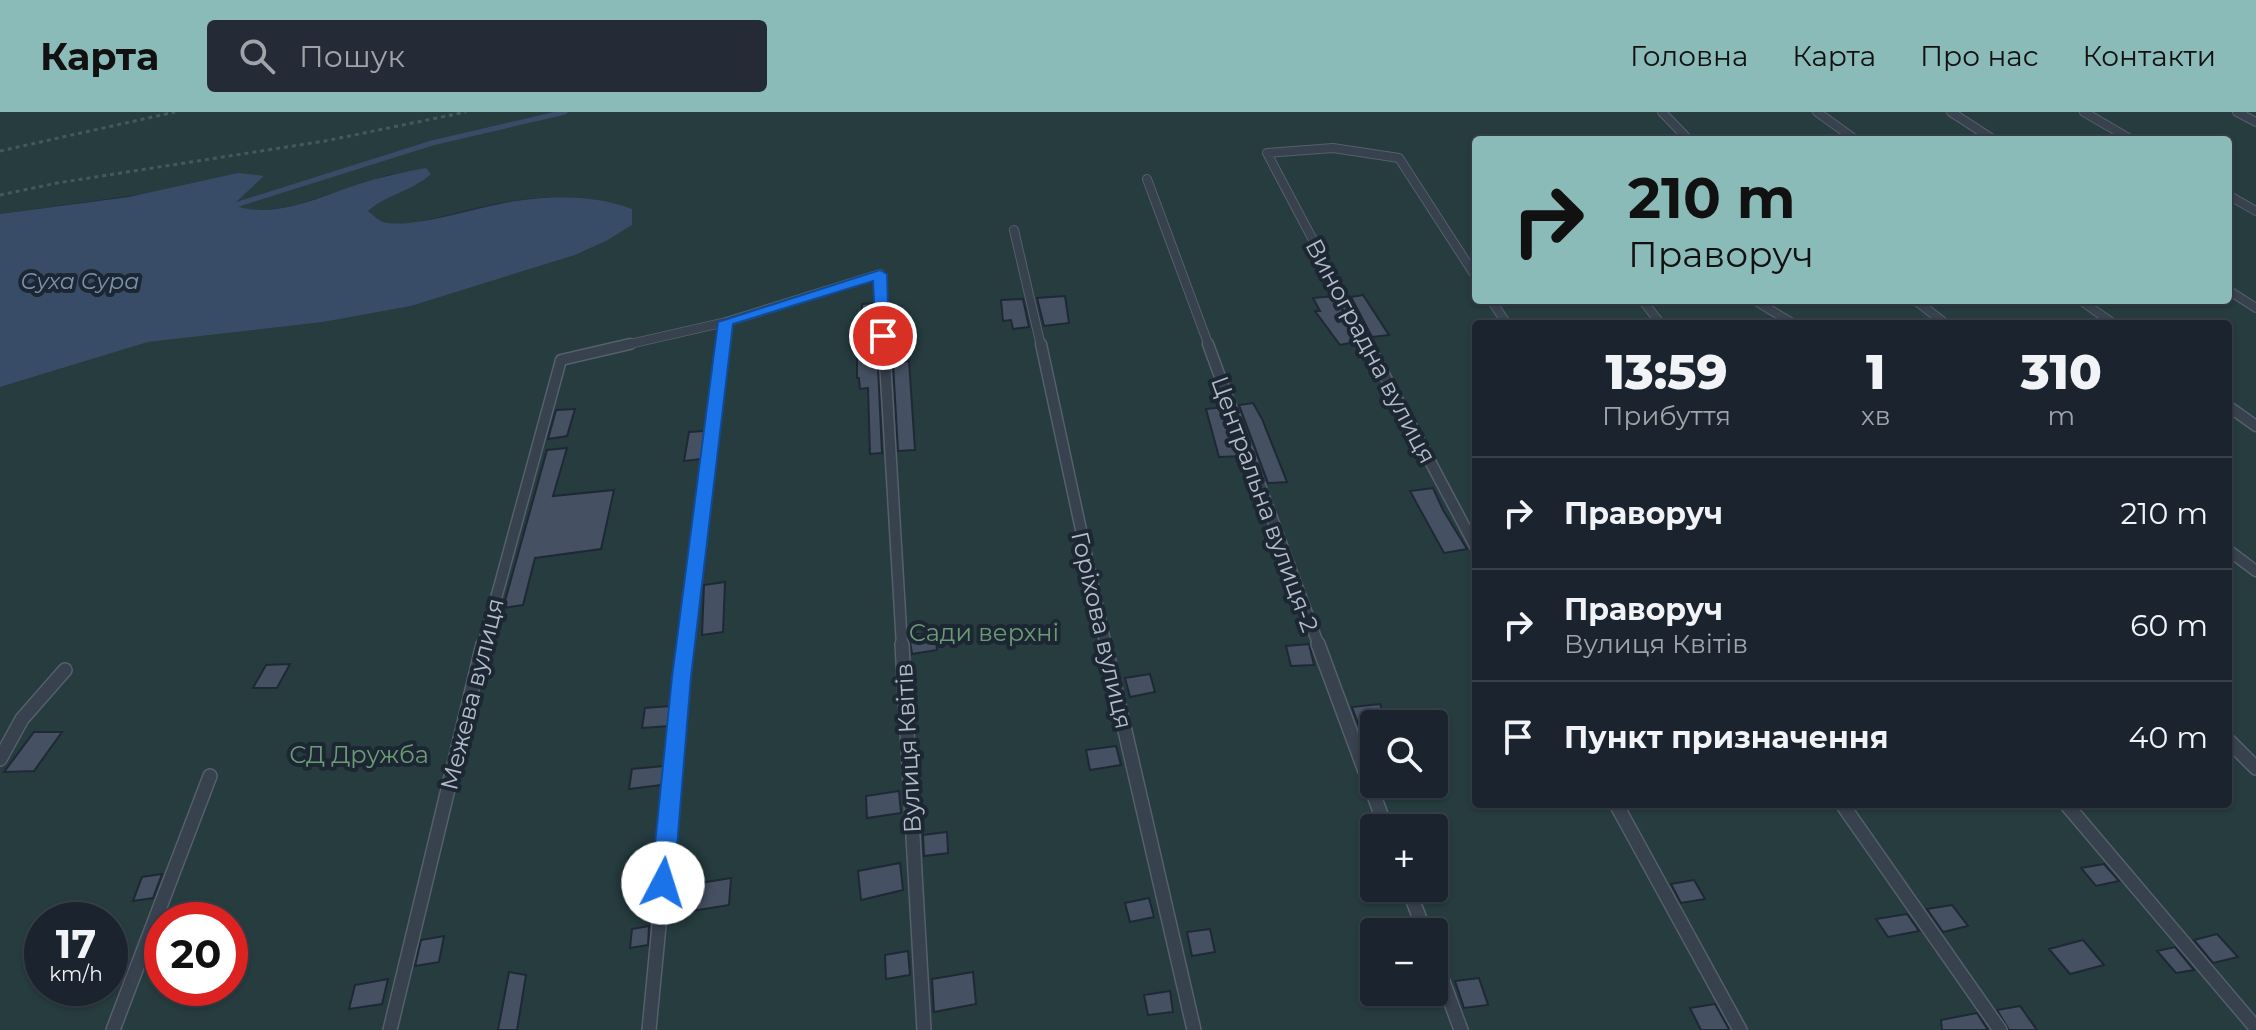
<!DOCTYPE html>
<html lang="uk">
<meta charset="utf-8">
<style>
:root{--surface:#1b232e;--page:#242b36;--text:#f1f3f6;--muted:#a0a4aa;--line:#39404a;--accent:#8bbbb9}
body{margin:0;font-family:Montserrat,sans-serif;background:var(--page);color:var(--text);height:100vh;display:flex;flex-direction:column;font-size:30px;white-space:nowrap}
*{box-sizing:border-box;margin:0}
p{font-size:26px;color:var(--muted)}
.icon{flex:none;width:44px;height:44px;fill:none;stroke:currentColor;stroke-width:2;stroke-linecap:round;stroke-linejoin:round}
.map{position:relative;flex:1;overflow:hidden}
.panel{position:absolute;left:1472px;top:208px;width:760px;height:488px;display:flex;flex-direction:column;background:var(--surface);border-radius:8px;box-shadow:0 2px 6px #0004,0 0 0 2px var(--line)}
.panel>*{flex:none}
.guide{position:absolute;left:1472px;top:24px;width:760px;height:168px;border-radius:8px;box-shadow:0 2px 6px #0004,0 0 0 2px var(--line);background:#8bbbb9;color:#111;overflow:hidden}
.controls{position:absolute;left:1360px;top:598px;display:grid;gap:16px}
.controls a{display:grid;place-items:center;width:88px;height:88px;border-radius:8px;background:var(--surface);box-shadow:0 2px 6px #0004,0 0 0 2px var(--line);font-size:40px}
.speed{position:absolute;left:24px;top:790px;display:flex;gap:16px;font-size:40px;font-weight:700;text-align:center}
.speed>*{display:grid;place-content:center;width:104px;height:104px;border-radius:50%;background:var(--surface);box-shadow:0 2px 6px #0004,0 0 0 2px var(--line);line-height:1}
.speed small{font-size:20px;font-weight:400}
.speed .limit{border:12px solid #d22;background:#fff;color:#111}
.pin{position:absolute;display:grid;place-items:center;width:68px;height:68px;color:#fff;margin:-34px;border:4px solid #fff;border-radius:50%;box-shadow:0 2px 8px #0007}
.me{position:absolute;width:88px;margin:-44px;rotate:5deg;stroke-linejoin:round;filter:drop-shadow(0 0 6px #0008)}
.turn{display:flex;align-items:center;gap:28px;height:168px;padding:0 24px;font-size:36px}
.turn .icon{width:104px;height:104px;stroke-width:2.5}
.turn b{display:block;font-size:56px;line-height:68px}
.eta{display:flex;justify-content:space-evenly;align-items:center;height:136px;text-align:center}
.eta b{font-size:48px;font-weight:800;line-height:56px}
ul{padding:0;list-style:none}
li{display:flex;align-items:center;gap:24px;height:112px;padding:0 24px;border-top:2px solid var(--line)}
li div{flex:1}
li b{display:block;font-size:30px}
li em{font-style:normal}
header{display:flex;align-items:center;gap:48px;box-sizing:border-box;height:112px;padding:0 40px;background:var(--accent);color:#111}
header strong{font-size:38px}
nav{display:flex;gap:44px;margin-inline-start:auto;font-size:28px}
.search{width:560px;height:72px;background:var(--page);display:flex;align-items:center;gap:20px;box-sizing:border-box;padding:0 28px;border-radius:8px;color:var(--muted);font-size:30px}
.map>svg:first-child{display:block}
.green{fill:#263c3f;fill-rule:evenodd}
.water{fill:#394c67}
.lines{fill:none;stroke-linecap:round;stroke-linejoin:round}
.stream{stroke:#394c67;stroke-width:5}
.building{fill:#455162;stroke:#1f2835;stroke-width:2}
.service-far2-casing{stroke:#565f6c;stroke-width:10}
.service-far1-casing{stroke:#565f6c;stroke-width:13}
.service-casing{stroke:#565f6c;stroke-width:16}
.path{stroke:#44595c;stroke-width:3;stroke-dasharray:4 4;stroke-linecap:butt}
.service-far2{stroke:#38414e;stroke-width:8}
.service-far1{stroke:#38414e;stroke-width:10}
.service{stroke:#38414e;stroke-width:13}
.route{fill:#1a73e8;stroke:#114b97;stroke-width:2}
.labels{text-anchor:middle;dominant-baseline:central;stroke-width:8;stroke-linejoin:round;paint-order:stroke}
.far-water-label{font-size:22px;font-style:italic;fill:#7c92b1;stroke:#1d2633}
.street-label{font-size:24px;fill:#b4bcc9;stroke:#1d2633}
.park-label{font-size:24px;fill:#6b9a76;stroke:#1d2633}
</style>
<header>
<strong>Карта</strong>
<div class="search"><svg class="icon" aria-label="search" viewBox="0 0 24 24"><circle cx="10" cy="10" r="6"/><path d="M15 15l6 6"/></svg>Пошук</div>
<nav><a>Головна</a><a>Карта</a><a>Про нас</a><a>Контакти</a></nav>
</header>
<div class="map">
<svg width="2256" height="918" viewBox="0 0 2256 918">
<rect width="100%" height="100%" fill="#242f3e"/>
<path class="green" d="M0,0H2256V918H0V275L148,230L323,210L411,194L575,143L608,128L632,113L631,97C579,77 520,85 467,98C445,103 403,117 382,110C377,108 371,101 367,98L389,83L423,70L391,62L290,95L255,99L232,94L263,65L0,102ZM1476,28H2228V188H1476ZM1476,212H2228V692H1476ZM1374,612H1434V672H1374ZM1374,716H1434V776H1374ZM42,808H110V876H42ZM162,808H230V876H162ZM1374,820H1434V880H1374Z"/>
<path class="water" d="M426,56L431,62C413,79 387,82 368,99C372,102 378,108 383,110C410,118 484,93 516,89C555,83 595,83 632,97V113L608,128L575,143L411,194L323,210L148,230L0,275V102L129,85L238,61L264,64L233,93C275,108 319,85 359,72C381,65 403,60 426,56Z"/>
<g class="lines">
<path class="stream" d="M232,94L432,31L565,0"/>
</g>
<path class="building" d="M1363,183L1389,223L1372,225L1351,185Z
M1065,184L1069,211L1044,214L1037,186Z
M1335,184L1359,229L1340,233L1315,199H1320L1313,186Z
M1023,187L1029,215L1013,217L1011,208L1003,209L1001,188Z
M875,191L882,341L870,342L868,276L860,277L859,266H857V230H862V192Z
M909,249L915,338L898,339L893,251Z
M1253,291L1262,307L1287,370L1268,371L1239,293Z
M1223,295L1241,344L1219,345L1206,297Z
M575,297L567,324L548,327L556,298Z
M704,319L701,347L684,349L689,320Z
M567,336L553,384L614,378L601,437L535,446L523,493L503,496L547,338Z
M1433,376L1443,398L1467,437L1444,441L1410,379Z
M725,470L723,520L702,523L704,473Z
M935,520L937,538L912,542L909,523Z
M1309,532L1314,553L1291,554L1286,534Z
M290,552L277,576H253L266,553Z
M1150,562L1155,580L1130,585L1125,566Z
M1380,592L1387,612H1374V616L1360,617L1352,595Z
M671,594L669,614L642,616L645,596Z
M34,620H62L34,659L4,660Z
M1116,634L1121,653L1090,658L1086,638Z
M664,654L661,673L629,677L632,657Z
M899,679L901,701L867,706L866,684Z
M947,720L948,741L924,744L923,723Z
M900,751L903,778L861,788L858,759Z
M2104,752L2119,769L2096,774L2081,756Z
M162,762L153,786L133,789L142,765Z
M731,766L729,793L680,801L682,774Z
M1694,768L1705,787L1681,791L1671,772Z
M1149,786L1154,805L1130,810L1125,791Z
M1952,793L1968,814L1943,820L1927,797Z
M1907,802L1919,819L1888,825L1876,807Z
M649,814L648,833L630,836L632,817Z
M1210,817L1215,840L1192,844L1187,820Z
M2217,822L2238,845L2213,851L2194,828Z
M444,824L439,850L415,854L421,828Z
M2083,828L2104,853L2070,862L2049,837Z
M2175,835L2194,858L2176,861L2157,839Z
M908,839L910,863L886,867L885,843Z
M509,860L526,863L517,918H498Z
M973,860L976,892L934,900L932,867Z
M1479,866L1488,893L1464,896L1455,869Z
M388,867L382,892L349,897L355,873Z
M1170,879L1173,900L1148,903L1144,883Z
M1715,892L1729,917V918H1701L1690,896Z
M2020,894L2037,918H2009L1997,898Z
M1977,901L1988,918H1942L1941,908Z"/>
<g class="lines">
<defs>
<path id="service-far2" d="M1662,0L1689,28
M1817,0L1856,28
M1951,0L1994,28
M2084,0L2132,28
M2237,0L2256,10
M1147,67L1209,234
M2228,83L2256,99
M1014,118L1041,234
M2228,178L2256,196
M1491,188L1507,212
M1642,188L1661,212
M1754,188L1794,212
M1915,188L1946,212
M2080,188L2114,212
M621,234L726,210L880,162L884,234
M723,234L726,210
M1369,234L1267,41L1333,36L1399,46L1476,165"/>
<path id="service-far1" d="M884,232L902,534
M1041,232L1106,534
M1208,232L1319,534
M1368,232L1476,436
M2228,294L2256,314
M2228,438L2256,459
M483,534L561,248L630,232
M686,534L723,232"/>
<path id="service" d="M902,532L924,918
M1105,532L1194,918
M1318,532L1386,716
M2228,628L2256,656
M0,647L22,607L65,558
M1616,692L1740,918
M1842,692L2000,918
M2066,692L2256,916
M1408,776L1425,820
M1434,845L1461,918
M113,918L210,664
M390,918L483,532
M649,918L686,532"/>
</defs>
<use href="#service-far2" class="service-far2-casing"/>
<use href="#service-far1" class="service-far1-casing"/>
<use href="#service" class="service-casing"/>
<path class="path" d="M0,39L175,0
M0,83L57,71L325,29L466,0"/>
<use href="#service-far2" class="service-far2"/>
<use href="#service-far1" class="service-far1"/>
<use href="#service" class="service"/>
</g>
<path class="route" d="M880,158L887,162L889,227H878L876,224L873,169L733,212L691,565L674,771L671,778L663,781L655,778L651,771L672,565L718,210Z"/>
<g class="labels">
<g class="far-water-label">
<text x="80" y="169">Суха Сура</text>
</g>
<g class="street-label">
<text transform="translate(1371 239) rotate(62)">Виноградна вулиця</text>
<text transform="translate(1265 392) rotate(70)">Центральна вулиця-2</text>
<text transform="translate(1102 518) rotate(77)">Горіхова вулиця</text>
<text transform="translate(472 582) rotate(-76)">Межева вулиця</text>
<text transform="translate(908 636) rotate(-93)">Вулиця Квітів</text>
</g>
<g class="park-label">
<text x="984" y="520">Сади верхні</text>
<text x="359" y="642">СД Дружба</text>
</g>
</g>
</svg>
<div class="controls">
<a><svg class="icon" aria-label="search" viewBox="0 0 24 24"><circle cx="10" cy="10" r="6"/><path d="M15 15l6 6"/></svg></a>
<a>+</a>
<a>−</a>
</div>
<div class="speed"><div>17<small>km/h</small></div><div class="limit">20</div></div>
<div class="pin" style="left:883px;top:224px;background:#d93025"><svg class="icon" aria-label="arrive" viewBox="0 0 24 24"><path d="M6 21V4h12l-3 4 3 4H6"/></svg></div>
<svg class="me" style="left:663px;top:771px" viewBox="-20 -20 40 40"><circle r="19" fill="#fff"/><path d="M0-13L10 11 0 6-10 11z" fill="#1a73e8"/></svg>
<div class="guide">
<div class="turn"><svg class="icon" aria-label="right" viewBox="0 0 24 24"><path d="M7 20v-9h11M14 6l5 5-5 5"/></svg><div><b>210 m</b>Праворуч</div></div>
</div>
<section class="panel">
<div class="eta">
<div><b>13:59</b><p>Прибуття</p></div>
<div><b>1</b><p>хв</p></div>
<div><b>310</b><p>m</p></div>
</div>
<ul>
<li><svg class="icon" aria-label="right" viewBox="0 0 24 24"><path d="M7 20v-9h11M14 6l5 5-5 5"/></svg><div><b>Праворуч</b></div><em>210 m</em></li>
<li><svg class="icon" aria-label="right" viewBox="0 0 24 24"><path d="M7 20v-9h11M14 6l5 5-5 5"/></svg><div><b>Праворуч</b><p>Вулиця Квітів</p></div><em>60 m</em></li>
<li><svg class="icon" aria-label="arrive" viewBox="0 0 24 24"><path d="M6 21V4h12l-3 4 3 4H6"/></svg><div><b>Пункт призначення</b></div><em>40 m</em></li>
</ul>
</section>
</div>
